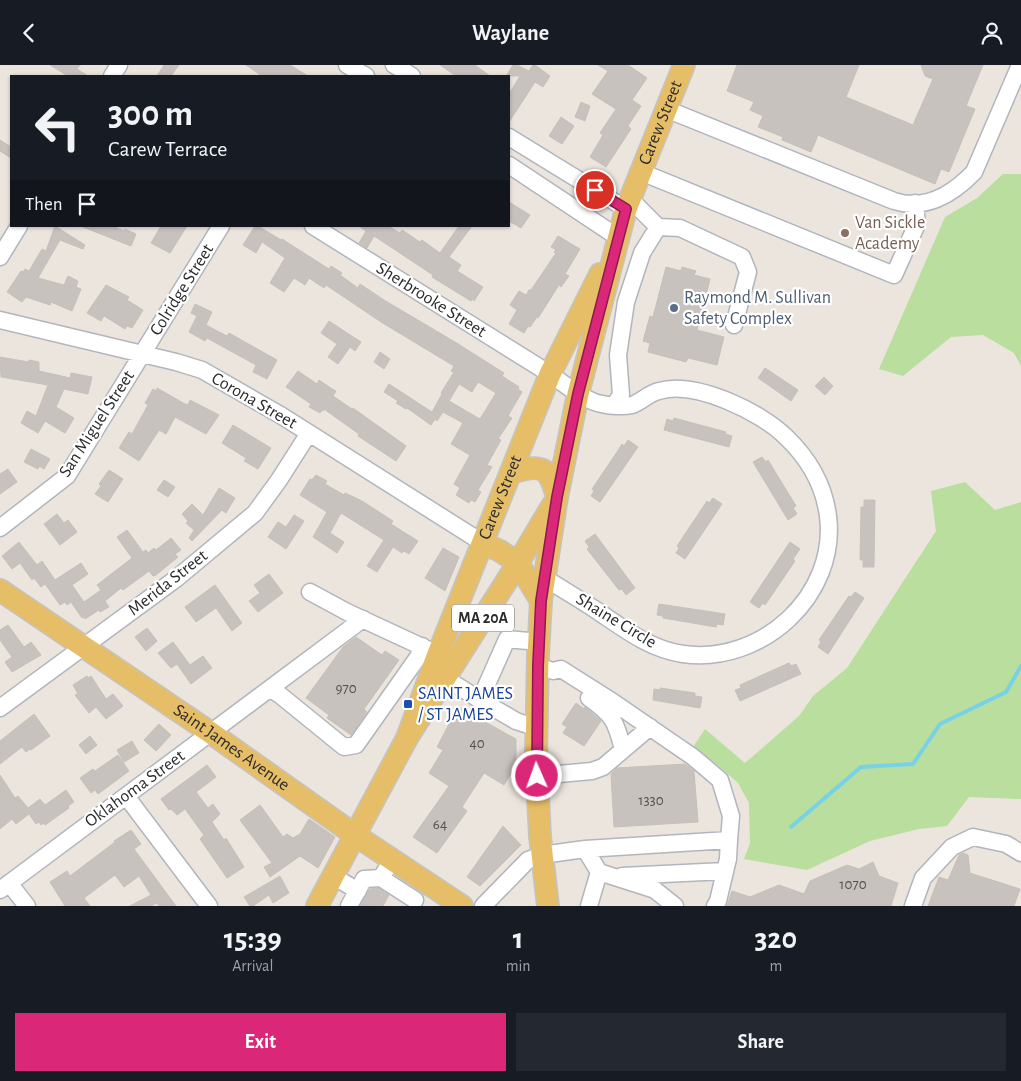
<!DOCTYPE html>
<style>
:root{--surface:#171b24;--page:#242831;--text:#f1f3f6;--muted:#9ea1a6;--accent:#db2777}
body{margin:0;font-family:"Alegreya Sans",sans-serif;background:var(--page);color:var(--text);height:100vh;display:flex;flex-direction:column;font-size:19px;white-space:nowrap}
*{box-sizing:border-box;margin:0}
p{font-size:16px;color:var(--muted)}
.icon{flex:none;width:28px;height:28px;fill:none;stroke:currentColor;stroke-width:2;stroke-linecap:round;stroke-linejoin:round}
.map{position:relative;height:841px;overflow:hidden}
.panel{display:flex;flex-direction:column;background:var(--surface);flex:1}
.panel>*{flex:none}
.top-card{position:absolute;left:10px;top:10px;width:500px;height:152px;border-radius:0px;box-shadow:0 1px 4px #0004;background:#171b24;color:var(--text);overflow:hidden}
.pin{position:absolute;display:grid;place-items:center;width:42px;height:42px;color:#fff;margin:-21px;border:2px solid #fff;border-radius:50%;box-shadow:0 1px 5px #0007}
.me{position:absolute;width:55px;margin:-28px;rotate:358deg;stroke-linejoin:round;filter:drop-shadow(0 0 4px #0008)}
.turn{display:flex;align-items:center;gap:18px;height:105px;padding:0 15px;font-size:22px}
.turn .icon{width:65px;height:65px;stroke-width:2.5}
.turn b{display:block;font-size:35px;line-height:42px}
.then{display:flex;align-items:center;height:48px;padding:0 15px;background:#0003;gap:10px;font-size:19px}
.eta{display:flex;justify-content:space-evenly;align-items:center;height:85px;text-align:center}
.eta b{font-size:30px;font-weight:700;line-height:35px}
.action{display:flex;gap:10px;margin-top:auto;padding:10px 15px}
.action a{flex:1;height:58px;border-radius:0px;background:var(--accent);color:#fff;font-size:20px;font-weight:700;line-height:58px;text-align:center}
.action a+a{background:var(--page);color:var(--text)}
header{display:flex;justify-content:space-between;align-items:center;height:65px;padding:0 15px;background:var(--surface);font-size:22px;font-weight:700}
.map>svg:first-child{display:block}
.green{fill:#b9de9e}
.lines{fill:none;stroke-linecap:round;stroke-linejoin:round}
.stream{stroke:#78d2e6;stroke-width:4}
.building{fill:#c7c2bd;stroke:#c7c0b8;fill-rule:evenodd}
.minor-casing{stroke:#b1b5bd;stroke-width:19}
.major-casing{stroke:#c4c4c4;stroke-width:24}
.minor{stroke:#fff;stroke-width:16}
.major{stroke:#e7be68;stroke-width:21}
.route-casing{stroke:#8e194d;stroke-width:12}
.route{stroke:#db2777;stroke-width:9}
.education-dot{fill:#8d6e63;stroke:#fff;stroke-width:2}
.service-dot{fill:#5c6f8a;stroke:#fff;stroke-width:2}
.transit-dot{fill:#1a4fb4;stroke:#fff;stroke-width:2}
.labels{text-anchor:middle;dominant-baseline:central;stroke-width:4.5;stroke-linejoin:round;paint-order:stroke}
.number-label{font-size:15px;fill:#525150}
.shield{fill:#fff;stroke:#6b6b6b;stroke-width:1}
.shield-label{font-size:16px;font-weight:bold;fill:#2b2b2b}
.street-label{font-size:18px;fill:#2b2b2b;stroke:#fff}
.education-label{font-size:18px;fill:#785e54;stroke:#fff;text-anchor:start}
.service-label{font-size:18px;fill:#4e5e75;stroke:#fff;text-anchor:start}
.transit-label{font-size:18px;fill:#164399;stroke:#fff;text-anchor:start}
</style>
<header><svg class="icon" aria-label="back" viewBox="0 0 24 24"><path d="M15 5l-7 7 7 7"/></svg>Waylane<svg class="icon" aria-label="person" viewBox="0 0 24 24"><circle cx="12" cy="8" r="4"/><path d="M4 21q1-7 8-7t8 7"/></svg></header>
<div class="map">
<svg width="1021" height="841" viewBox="0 0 1021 841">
<rect width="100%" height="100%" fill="#ece5de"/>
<path class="green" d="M1003,109H1021V301L1014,288L983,270L951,272L903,311L879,304L945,152L977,133Z
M965,417L995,445L1021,437V734L969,732L947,761L919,764L870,776L807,805L744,794L750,778L749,738L738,718L720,702L693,682L705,664L745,698L799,651L813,631L847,603L936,466L931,426Z"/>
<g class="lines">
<path class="stream" d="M791,762L861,702L913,699L940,659L1006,627L1021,601"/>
</g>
<path class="building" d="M50,0H80L77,4L88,11H68Z
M164,0H179L171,11H157Z
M246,0H290L308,11H262Z
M440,0H475L490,11H456Z
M513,0H517L529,6L533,0H535L550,11L543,22L535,17L509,57V29L520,11H506Z
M598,0H628L647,13L632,35L641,41L628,61L631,64L606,102L590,92L603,70L600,68L616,44L592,29L608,6Z
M737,0H859L846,32L913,60L933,14L925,11L921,0H983L966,41L975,44L949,107L941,104L935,119L818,70L811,87L782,75L783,72L758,62L763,51L750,45L754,37L727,26Z
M581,37L590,41L585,56L575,52Z
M561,52L574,61L562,79L549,71Z
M0,75L11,82V93L0,86Z
M509,137L530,150L521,163L509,156Z
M55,161L85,180L83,184L60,175L38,213L64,220L68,211L78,216L76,222L81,224L72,246L51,237L50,240L26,232L22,237L7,227L21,206L23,207L25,204L29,206L42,184L46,186Z
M113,161L124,166L125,164L136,169L131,181L83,162Z
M161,161H187L170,188L151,178Z
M255,161H258L281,175L282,174L329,204L331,201L342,208L340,210L358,223L360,219L384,235L455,277L504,308L502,311L519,322L518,324L522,327L508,351L512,353L498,374L501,375L487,400L492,402L478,425L481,427L475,437L471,435L469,438L456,430L460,423L454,419L470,390L451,379L463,358L443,347L437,356L435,354L431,360L407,343L406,344L396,338L398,336L384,327L389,319L432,347L442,329L441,328L454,307L451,306L454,301L381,257L326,220L324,223L309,213L305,220L294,213L284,227L270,218L285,193L262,177L256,188L243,180ZM478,317L496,328L480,354L449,336L459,319L472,327Z
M359,161H388L400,168L402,165L420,177L422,175L440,188L459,161H472L449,192L461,200L457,206L483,222L474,236L473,234L471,236L432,212L433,210L374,171L367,183L359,178L366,166Z
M558,171L580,184L565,209L569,211L561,222L559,220L538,253L537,252L530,262L528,261L524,268L509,259L517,245L510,240L519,226L526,230L529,225H531L556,188L554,187L556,185L551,182Z
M666,202L681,206L682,202L696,206L694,210L710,214L697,265L724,272L717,300L688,293L686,297L648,287L650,278L643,276L650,251L653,252Z
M106,220L129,232L127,235L143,245L132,263L127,261L125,264L104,251L101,256L87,248Z
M195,239L212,247L206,260L227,271L229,268L277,295L267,314L253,307L256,300L207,273L205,276L189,267L197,251L191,248Z
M329,256L361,277L355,286L350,282L338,299L328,292L337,279L321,268Z
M380,287L390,294L384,304L374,297Z
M0,292L29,297V295L39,297V306L70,313L71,308L92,312L88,329L64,324L56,342L74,353L65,368L45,356L38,368L21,358L27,346L36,351L48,320L1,312Z
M765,303L798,325L791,336L758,313Z
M298,306L317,319L319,315L332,324L336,326L333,331L352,344L353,343L406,381L396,396L358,371L359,369L324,344L323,346L322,345L320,348L309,342L311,339L286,322Z
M824,312L833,321L825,330L815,321Z
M157,323L185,339L188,340L190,335L219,350L206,369L175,352L166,369L159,365L139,396L119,383L129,367L132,369L148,340L145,338L153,324L156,326Z
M674,353L726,367L725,369L732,371L729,382L664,365L667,354L673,356Z
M233,360L271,383L258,404L244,396L246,393L222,378Z
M628,375L638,382L600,437L591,431L594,426L592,424L617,387L622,379L624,381Z
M31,384L50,394L44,404L39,401L38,404L24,397Z
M762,392L766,397L768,395L796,441L793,443L797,449L788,455L753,397Z
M8,404L17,417L0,429V409Z
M109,405L123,414L108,437L95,429L101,421L99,419Z
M316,410L327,416L325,419L344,430L345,428L362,436L393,456L391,459L418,476L409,489L404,486L402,488L393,482L377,507L367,501L384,475L341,448L330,468L344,477L337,488L313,472L327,447L300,430L310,414L312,415Z
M164,415L175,422L168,432L157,425Z
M219,423L235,433L226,448L222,445L192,476L189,473L194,465L186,458L188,456L182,449L192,439L203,450Z
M713,433L722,439L685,494L676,488L679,483L677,481L707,436L709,438Z
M864,435H875L874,502H863V495H860L861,442H864Z
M57,449L64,458L68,455L77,467L60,480L44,459Z
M294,450L304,456L286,484L268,472L278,457L286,462Z
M127,465L143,487L146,485L148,488L154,483L156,485L171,473L181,485L175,489L178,492L156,510L153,511L149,506L123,525L121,523L105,536L109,542L100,547L99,545L85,554L84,552L82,553L71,537L67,540L65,537L60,540L45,519L41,522L34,513L32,515L20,498L12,504L2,491L19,477L37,500L42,496L55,515L81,498L88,509L72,520L84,537L101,525L97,520L132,493L117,472Z
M595,469L635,523L626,530L622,524L619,525L587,484L589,482L585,476Z
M790,477L800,484L793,494L795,496L765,540L763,538L759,543L750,537Z
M443,483L459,492L445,526L425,513Z
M269,509L283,528L258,547L249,536L260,528L254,520Z
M215,520L242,558L232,566L216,543L196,557L185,542Z
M855,527L864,533L828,589L818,582L821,577L819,575L849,531L851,532Z
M659,539L725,549L723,560L717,559L716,562L663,553V551L657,550Z
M8,560L24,582L31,577L41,590L12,607L5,597L12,592L0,575V565Z
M147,563L157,576L146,586L135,572Z
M356,572L382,590L385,586L399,595L364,644L367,647L351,670L327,653L329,650L306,633L343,582Z
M173,577L190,600L203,591L212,603L191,619L177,599L171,603L158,588Z
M789,598L791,601L796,599L801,609L740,636L735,625L741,623L740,620Z
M87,611L88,613L91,611L106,634L113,629L123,641L106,654L96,642L89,648L75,630L78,629L73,620Z
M660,623L695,628V631L702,632L700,643L653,635L654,624L660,625Z
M576,638L584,644L585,642L601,656L584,681L563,668L567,662L562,659Z
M458,642L516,674V700L504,720L484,708L462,742L467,746L437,788L413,772L449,721L429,708L443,685L437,682Z
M34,649L50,671L31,685L30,684L26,687L22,682L0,699V676Z
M159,659L171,670L156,686L144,675Z
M90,671L97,680L86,689L79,680Z
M132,676L139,688L124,697L117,685Z
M118,690L129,706L98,729L95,725L91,728L80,713L93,704L95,706Z
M685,699L694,706L698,757L614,762L611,709L617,703Z
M207,700L216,712L196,727L208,743L213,739L220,749L212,757L224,775L226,773L244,802L227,813L200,774L204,770L185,744L177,750L171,744L169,745L161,734Z
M0,710L15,733L18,731L28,743L40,734L45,740L66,725L74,737L68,741L69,743L45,760L44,758L41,760L39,757L36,759L29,749L16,759L12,754L0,764Z
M260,740L283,772L287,769L293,773L300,769L309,754L335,772L318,803L300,791L270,812L264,802L272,798L240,755Z
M503,761L521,780L480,821L467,812Z
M131,765L141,779L134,784L176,841H159L157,838L151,841H130L151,830L139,811L124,822L115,810L84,833L90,841H65L50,817L67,806L70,811L115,777L114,776Z
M963,788L968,790L970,808L1020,824L1014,841H928L939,812L948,815L959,790Z
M873,797L879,811L898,818L891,841H727L732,826L750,832L779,820L804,829L810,816L847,800L859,804Z
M280,811L289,828L273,838L269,830L253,841H250L244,832Z
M378,823L389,830L383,841H360L370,824Z"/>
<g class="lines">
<defs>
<path id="minor" d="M347,0L366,11
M394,0L412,11
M112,11L119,0
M666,44L894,136C925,146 953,129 974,107L1020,0
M509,72L626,144
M509,100L619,173
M641,107L894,210L917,159L915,138
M630,134L658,162
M313,161L550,309C563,318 586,337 602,339C609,341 624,342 632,340C641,337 649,328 659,326C695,315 761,347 786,372C808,393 824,420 828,451C838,531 761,600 683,589C649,584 623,563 596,545C579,534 562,524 545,513
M0,192L19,161
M0,255L176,297L202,305L282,351L483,478
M615,339L621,330L618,290L626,237L642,188L658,162L680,163L742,192L748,207L734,260
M0,463L67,411L221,161
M310,527L347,547L431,586
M538,601L553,606L561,604L613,637L693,692L720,715L731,751L729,775L585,784
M445,613L480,635L507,574L539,577
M271,624L280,630L344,682L356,680L418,592L422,581
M589,633C613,650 616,656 623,685
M480,635L516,656L537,663
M0,643L177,513L255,448L279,415L309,368
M537,711L592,706L603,702L650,662
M126,731L209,841
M333,811L358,826
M622,811L725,806
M381,813L415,835
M9,818L27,841
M0,825L363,554
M349,841L364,814L381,813L392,795
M483,841L528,795L542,790L585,784L599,807L655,825L675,841
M589,841L599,807
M715,841L718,836L728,794L729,775
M913,841L923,813L952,782L973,772L1006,779L1021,788"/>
<g id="major">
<path d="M511,408C542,399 548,400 557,432"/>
<path d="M483,478L500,486L518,498L541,536"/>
<path id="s1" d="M0,525L211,668L355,770L462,841"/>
<path id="s2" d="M407,673L438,589L550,309L600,209"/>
<path d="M317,841L407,673L518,498L552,441"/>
<path id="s3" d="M548,841L540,771L536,692L538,590L541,536L557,432L578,329L626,144L684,0"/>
</g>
</defs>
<use href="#minor" class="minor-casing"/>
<use href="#major" class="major-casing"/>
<use href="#minor" class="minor"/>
<use href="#major" class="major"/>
</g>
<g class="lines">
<defs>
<path id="route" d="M537,711L538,601L541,536L557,432L578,329L626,144L595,125"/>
</defs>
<use href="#route" class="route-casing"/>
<use href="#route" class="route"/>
</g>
<circle class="education-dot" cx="845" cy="168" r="5"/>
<circle class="service-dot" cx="674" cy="243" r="5"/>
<rect class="transit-dot" x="403" y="634" width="10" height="10" rx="2.5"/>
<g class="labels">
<g class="number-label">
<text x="346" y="623">970</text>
<text x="477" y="678">40</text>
<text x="651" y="735">1330</text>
<text x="440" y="759">64</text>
<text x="853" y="819">1070</text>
</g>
<rect class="shield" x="452" y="539.5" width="62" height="27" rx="4"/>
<g class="shield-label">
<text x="483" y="553">MA 20A</text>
</g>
<g class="street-label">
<text stroke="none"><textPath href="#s3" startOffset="800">Carew Street</textPath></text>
<text transform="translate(182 225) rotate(-58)">Colridge Street</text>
<text transform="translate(431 235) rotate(32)">Sherbrooke Street</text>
<text transform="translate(254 336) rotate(30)">Corona Street</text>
<text transform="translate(97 359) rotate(-57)">San Miguel Street</text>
<text stroke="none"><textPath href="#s2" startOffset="258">Carew Street</textPath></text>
<text transform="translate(168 518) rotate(-38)">Merida Street</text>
<text transform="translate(616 556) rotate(31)">Shaine Circle</text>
<text stroke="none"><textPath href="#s1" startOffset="280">Saint James Avenue</textPath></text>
<text transform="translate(135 724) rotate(-36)">Oklahoma Street</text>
</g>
<g class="education-label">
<text x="855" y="158">Van Sickle<tspan x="855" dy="21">Academy</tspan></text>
</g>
<g class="service-label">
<text x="684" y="233">Raymond M. Sullivan<tspan x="684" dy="21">Safety Complex</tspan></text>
</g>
<g class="transit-label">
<text x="418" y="629">SAINT JAMES<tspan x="418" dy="21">/ ST JAMES</tspan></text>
</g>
</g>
</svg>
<div class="pin" style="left:595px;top:125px;background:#d93025"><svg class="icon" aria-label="arrive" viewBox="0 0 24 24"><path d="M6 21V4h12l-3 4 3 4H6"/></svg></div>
<svg class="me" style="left:537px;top:711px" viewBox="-20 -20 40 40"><circle r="17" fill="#db2777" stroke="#fff" stroke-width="3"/><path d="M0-11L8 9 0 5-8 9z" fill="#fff"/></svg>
<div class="top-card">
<div class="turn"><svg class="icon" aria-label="left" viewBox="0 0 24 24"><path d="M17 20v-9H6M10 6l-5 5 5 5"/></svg><div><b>300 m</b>Carew Terrace</div></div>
<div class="then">Then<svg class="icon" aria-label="arrive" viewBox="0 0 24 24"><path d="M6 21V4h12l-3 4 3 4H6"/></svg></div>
</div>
</div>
<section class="panel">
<div class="eta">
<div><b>15:39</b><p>Arrival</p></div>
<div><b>1</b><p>min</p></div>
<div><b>320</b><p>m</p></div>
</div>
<div class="action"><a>Exit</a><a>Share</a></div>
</section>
